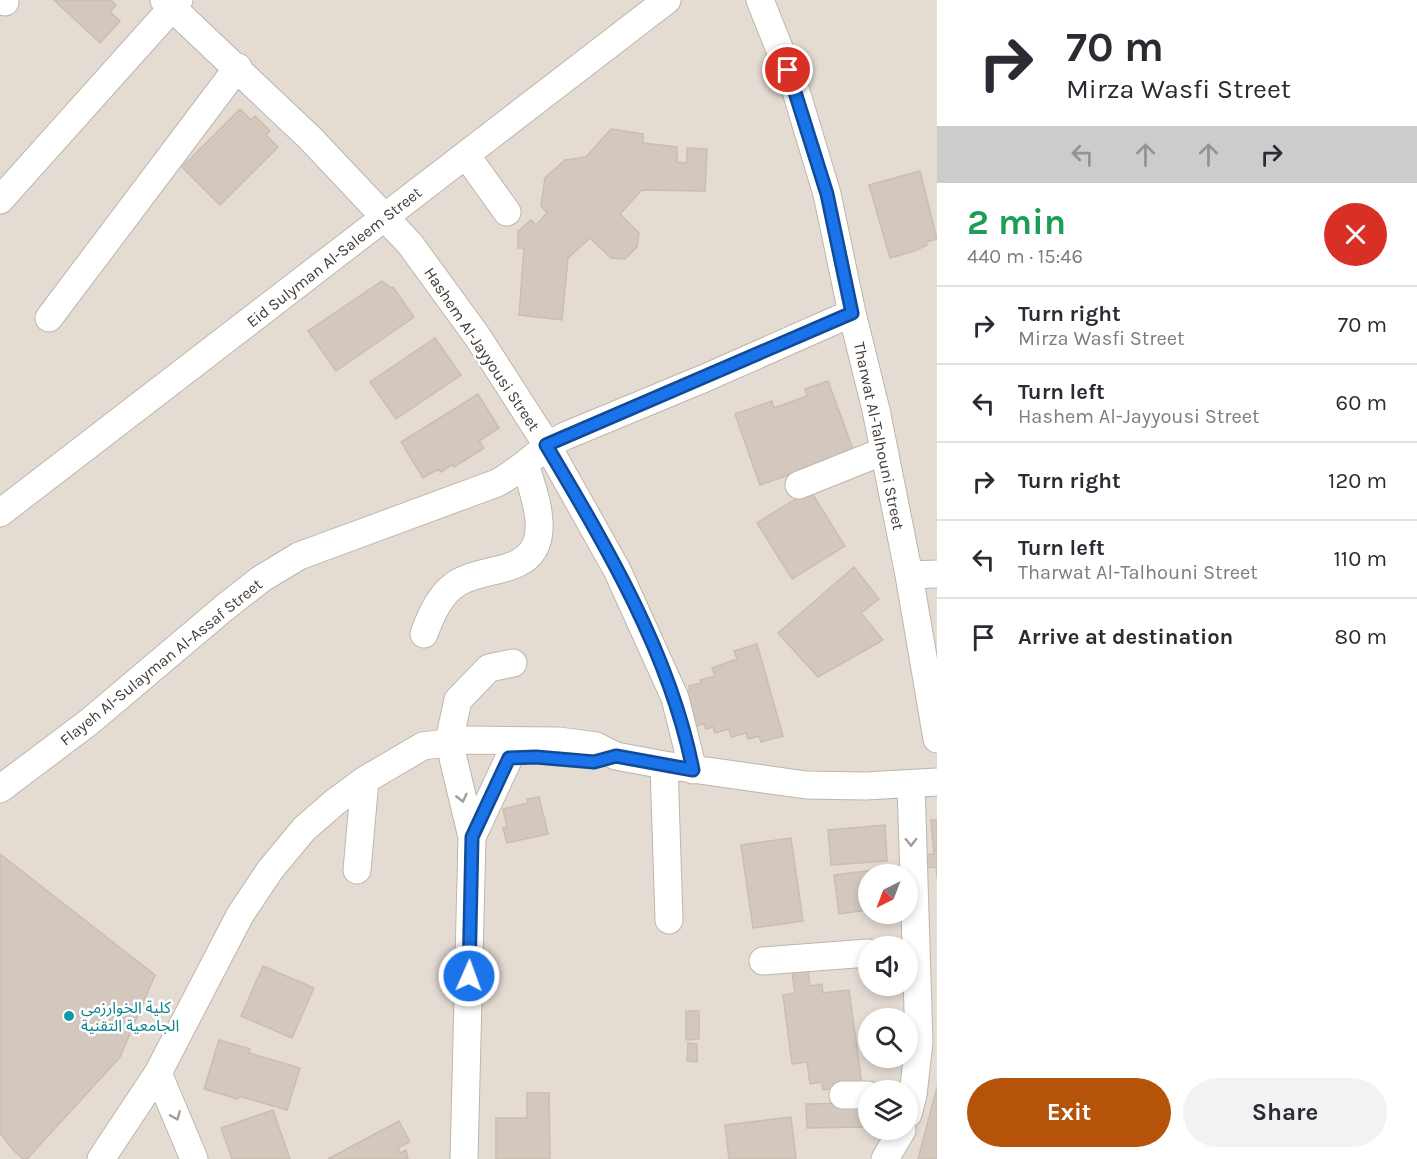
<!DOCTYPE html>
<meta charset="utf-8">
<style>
:root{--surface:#fff;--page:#f2f2f3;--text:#2b2b33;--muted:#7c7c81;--line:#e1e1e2;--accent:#b45309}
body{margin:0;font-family:Karla,"Noto Sans Arabic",sans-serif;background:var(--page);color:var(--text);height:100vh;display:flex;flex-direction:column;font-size:22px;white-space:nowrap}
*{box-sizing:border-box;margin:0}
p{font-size:20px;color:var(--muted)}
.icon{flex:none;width:33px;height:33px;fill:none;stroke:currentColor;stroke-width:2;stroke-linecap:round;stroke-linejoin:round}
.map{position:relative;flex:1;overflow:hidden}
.panel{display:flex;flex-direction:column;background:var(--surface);width:480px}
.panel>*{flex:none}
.banner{background:#fff;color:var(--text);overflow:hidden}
.needle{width:39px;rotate:222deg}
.controls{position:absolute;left:858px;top:864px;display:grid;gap:12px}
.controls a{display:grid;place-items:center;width:60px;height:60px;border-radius:50%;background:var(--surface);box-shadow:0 3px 9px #0003;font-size:30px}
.pin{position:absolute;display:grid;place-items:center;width:51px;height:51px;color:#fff;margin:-26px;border:3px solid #fff;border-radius:50%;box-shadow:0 2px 6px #0007}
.me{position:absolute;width:66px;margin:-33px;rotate:2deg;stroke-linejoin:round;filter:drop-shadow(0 0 4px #0008)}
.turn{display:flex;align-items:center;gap:21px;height:126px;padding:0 30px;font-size:27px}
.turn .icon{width:78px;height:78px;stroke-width:2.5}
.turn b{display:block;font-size:42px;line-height:51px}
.lanes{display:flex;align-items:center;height:57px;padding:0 30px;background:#0003;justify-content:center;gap:30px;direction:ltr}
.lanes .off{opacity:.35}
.round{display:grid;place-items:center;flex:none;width:63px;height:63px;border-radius:32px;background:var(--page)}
.summary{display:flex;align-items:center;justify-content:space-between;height:102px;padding:0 30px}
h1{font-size:36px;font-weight:700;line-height:45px;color:#1e9e55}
.button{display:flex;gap:12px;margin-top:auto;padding:12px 30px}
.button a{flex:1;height:69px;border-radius:36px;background:var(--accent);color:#fff;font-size:24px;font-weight:700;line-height:69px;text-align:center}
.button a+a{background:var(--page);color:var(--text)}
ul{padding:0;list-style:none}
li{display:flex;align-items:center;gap:18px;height:78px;padding:0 30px;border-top:2px solid var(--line)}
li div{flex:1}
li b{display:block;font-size:22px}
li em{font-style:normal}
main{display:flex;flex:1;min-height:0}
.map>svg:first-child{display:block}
.residential{fill:#e4dcd3;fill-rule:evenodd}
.building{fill:#d4c8be;stroke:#cbbdaf;stroke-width:1.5}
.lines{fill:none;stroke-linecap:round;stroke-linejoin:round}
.minor-casing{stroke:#beb5ab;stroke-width:29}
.minor{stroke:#fff;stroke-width:27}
.oneway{stroke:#a09d9a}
.route-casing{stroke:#114b97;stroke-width:15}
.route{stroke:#1a73e8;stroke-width:10}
.culture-dot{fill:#0f9aa8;stroke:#fff;stroke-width:2}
.labels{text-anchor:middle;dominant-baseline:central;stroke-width:5;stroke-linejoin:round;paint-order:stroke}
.street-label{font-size:16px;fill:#423b35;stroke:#fff}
.culture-label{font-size:16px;fill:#0d838f;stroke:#fff;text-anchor:start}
</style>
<main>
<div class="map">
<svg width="937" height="1159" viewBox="0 0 937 1159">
<rect width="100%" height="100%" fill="#f0ebe4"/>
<path class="residential" d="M0,0H937V1159H0ZM868,874H908V914H868ZM868,946H908V986H868ZM868,1018H908V1058H868ZM868,1090H908V1130H868Z"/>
<path class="building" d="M54,0H111L116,5L110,12L120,21L100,43Z
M240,109L251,120L255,116L270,131L266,135L278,147L220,205L182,167Z
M611,129L643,134V143L677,147V162L687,163V148L707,149L705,191L642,190L620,214L639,233L637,247L625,259L611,258L590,238L568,258L562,320L519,315L524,248H518V231L531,220L536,225L547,213L541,206L545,178L565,160L586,157Z
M920,171L937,239L926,242L927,245L914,251L890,258L869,185Z
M382,281L391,288L393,287L414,317L336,371L308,331Z
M435,338L461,375L396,419L370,382Z
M828,381L854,452L760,485L735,414L772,401L774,408L807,396L805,389Z
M478,394L499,428L479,441L484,448L454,467L453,464L441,472L438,469L423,478L401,442Z
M810,490L845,546L792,579L757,523Z
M854,567L879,599L861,613L883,640L818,677L778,633Z
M757,644L783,736L761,742L759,736L748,739L746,733L731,737L729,729L715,733L713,727L706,729L704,724L689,728L679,693L690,690L689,686L701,683L700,680L715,676L712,668L737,659L734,651Z
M539,797L548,834L507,843L503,828L507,827L503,809L528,803L527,799Z
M931,820H937V877L936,867L924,868L923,855L934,854Z
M885,825L887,861L831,865L828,830Z
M791,838L803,921L753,928L741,845Z
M0,854L155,975L120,1057L27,1159H23L13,1150L0,1133Z
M875,870L876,874H868V910L839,914L834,875Z
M263,966L314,988L292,1038L241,1016Z
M808,971L810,986L822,984L823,993L849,990L862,1085L823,1090L822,1082L810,1084L807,1062L792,1064L783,995L795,993L792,972Z
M686,1011H699V1039L686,1040Z
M219,1040L250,1049L249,1053L300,1068L287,1110L239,1096L238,1099L204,1089Z
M688,1043L697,1044V1062L687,1061Z
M937,1087V1159H918Z
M527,1093H549L550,1159H496V1118H527Z
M868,1103V1127L807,1128L806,1104Z
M273,1110L290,1159H232L221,1128Z
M791,1117L796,1159H729L725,1125Z
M399,1121L410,1142L398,1148L400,1153L406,1150L408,1159H328Z"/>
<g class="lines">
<defs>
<path id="minor" d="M4,0L5,2
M164,0L310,138L410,244L477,336L547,445L617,570L675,698L693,770
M760,0L795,88L827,194L852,313L876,410L909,575L937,739
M466,155L507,212
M0,200L179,0
M49,318L238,67
M799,485L884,451
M0,513L667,0
M909,575L937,574
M424,634C431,615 440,593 459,582C477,572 499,572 516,564C556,546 534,495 525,464
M449,741L458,700L489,668L513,663
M453,758L472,837L464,1159
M664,765L669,920
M0,789L89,722L224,608L261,579L299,556L497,483C522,470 540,448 565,436L705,378L852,313
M472,837L509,758
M357,870L365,780
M763,961L868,953
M158,1073L194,1159
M843,1095H868
M908,1114L913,1095L919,1042L911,784
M101,1159L158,1073L240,915L270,870L304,829L335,802L365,780L423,746L468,740L559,741L596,746L616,756L664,765L806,785L865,786L937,782
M885,1159L902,1130"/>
</defs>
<use href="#minor" class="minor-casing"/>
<use href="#minor" class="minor"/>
</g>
<defs><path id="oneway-chevron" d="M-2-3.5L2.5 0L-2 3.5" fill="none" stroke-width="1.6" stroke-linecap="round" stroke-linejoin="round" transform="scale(1.5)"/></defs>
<g class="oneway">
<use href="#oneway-chevron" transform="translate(462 798) rotate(77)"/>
<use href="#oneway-chevron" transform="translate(911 842) rotate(89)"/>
<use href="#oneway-chevron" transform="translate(176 1116) rotate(67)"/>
</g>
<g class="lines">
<defs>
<path id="route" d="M469,976L472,837L509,758L536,757L594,762L616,756L693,770C670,653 606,546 546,445L852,313L827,194L788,70"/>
</defs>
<use href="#route" class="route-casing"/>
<use href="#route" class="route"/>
</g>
<circle class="culture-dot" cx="69" cy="1016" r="6"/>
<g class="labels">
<g class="street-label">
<text transform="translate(334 257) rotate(-38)">Eid Sulyman Al-Saleem Street</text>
<text transform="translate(482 349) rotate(56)">Hashem Al-Jayyousi Street</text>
<text transform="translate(879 436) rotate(78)">Tharwat Al-Talhouni Street</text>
<text transform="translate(161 662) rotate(-39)">Flayeh Al-Sulayman Al-Assaf Street</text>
</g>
<g class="culture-label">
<text x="81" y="1007">كلية الخوارزمي<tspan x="81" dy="18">الجامعية التقنية</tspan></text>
</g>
</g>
</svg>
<div class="controls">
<a><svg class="needle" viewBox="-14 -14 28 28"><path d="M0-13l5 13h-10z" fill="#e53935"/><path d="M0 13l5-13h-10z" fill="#7c7c81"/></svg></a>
<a><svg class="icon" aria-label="sound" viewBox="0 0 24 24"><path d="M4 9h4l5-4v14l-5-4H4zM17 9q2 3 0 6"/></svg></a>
<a><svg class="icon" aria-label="search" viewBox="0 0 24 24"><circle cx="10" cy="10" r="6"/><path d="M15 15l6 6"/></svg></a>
<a><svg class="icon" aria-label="layers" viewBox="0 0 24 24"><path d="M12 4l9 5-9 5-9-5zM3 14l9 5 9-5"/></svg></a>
</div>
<div class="pin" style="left:788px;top:70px;background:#d93025"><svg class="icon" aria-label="arrive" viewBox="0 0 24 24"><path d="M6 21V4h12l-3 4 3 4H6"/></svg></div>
<svg class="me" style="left:469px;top:976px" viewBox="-20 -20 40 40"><circle r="17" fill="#1a73e8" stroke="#fff" stroke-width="3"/><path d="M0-11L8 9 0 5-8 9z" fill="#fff"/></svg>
</div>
<section class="panel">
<div class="banner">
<div class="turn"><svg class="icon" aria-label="right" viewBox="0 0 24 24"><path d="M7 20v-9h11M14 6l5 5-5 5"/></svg><div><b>70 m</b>Mirza Wasfi Street</div></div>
<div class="lanes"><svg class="icon off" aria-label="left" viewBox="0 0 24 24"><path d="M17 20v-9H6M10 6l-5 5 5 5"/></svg><svg class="icon off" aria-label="ahead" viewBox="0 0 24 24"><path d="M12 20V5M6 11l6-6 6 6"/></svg><svg class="icon off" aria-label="ahead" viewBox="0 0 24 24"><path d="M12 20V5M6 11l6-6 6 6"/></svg><svg class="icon" aria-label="right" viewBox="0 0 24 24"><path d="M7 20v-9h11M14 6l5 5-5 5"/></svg></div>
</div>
<div class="summary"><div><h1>2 min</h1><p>440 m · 15:46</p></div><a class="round" style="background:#d93025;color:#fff"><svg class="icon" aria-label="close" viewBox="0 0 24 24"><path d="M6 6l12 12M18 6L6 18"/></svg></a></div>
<ul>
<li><svg class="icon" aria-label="right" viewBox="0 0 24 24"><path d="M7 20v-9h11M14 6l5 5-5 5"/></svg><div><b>Turn right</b><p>Mirza Wasfi Street</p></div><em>70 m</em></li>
<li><svg class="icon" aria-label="left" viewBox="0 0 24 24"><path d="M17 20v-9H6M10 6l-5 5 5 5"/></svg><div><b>Turn left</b><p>Hashem Al-Jayyousi Street</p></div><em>60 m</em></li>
<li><svg class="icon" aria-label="right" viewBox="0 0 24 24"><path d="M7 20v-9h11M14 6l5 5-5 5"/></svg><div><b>Turn right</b></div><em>120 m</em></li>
<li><svg class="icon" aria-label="left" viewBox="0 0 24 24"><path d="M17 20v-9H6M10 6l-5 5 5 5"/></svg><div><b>Turn left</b><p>Tharwat Al-Talhouni Street</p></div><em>110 m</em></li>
<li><svg class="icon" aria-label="arrive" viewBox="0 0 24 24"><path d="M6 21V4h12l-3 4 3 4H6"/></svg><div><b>Arrive at destination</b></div><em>80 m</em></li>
</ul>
<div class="button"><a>Exit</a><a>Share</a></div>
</section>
</main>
